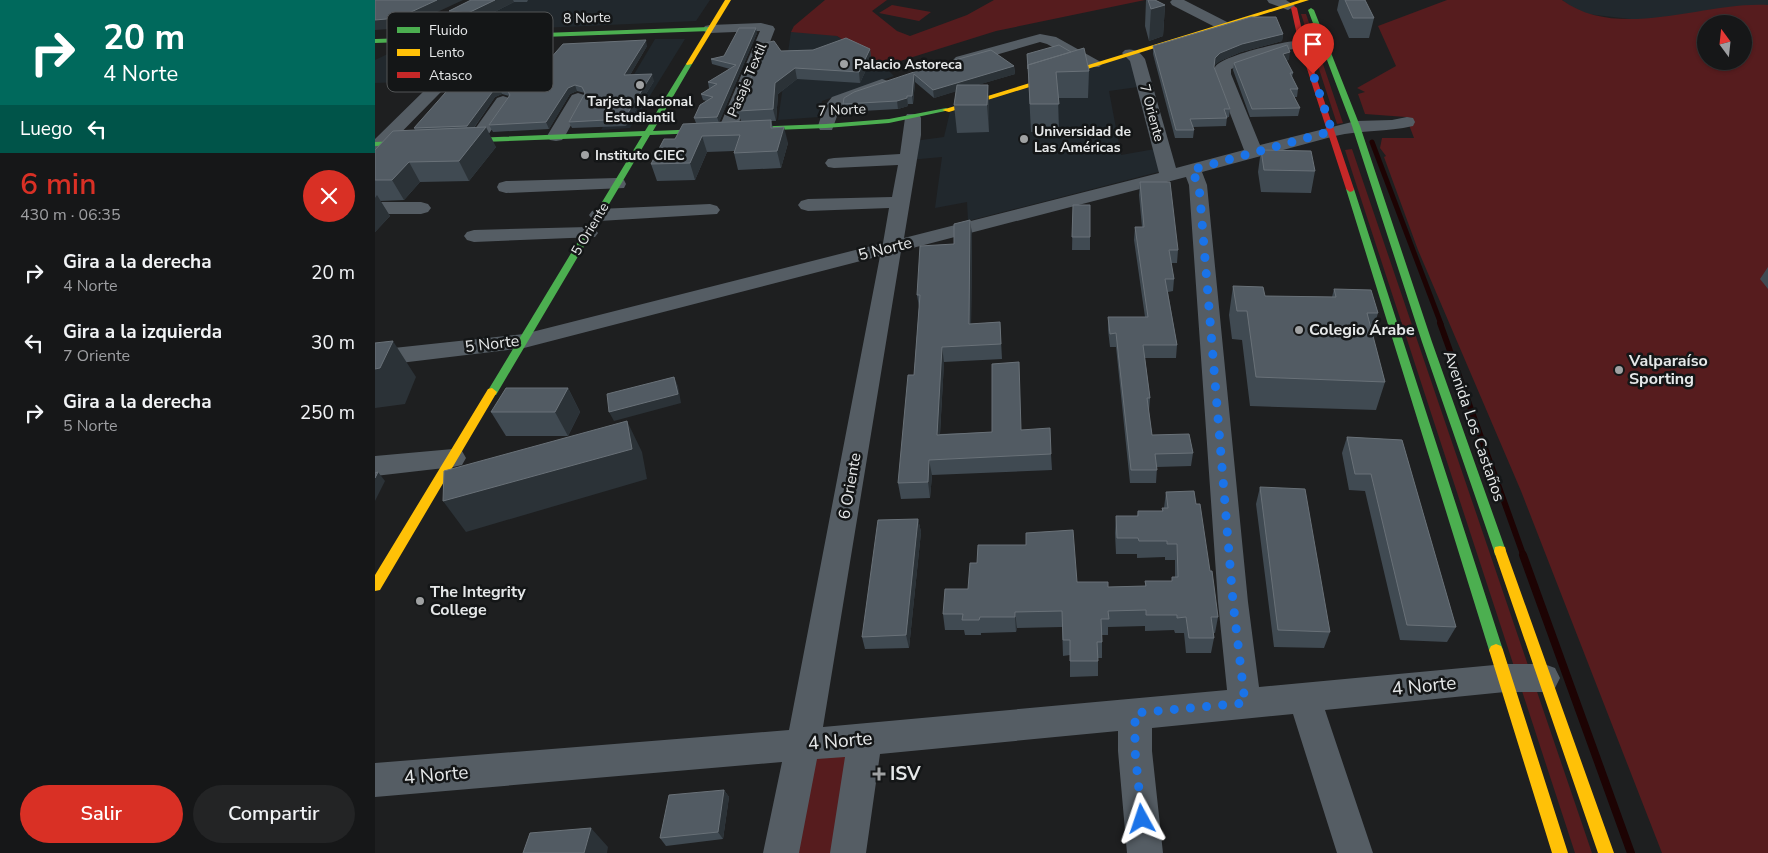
<!DOCTYPE html>
<html lang="es">
<meta charset="utf-8">
<style>
:root{--surface:#161718;--page:#232425;--text:#f1f3f6;--muted:#9e9fa2;--line:#353637;--accent:#d93025}
body{margin:0;font-family:"Nunito Sans",sans-serif;background:var(--page);color:var(--text);height:100vh;display:flex;flex-direction:column;font-size:19px;white-space:nowrap}
*{box-sizing:border-box;margin:0}
p{font-size:16px;color:var(--muted)}
.icon{flex:none;width:28px;height:28px;fill:none;stroke:currentColor;stroke-width:2;stroke-linecap:round;stroke-linejoin:round}
.map{position:relative;flex:1;overflow:hidden}
.drawer{display:flex;flex-direction:column;background:var(--surface);width:375px}
.drawer>*{flex:none}
.guide{background:#00695c;color:#fff;overflow:hidden}
.needle{width:32px;rotate:345deg}
.buttons{position:absolute;left:1322px;top:15px;display:grid;gap:10px}
.buttons a{display:grid;place-items:center;width:55px;height:55px;border-radius:50%;background:var(--surface);box-shadow:0 1px 4px #0004,0 0 0 1px var(--line);font-size:25px}
.pin{position:absolute;display:grid;place-items:center;width:42px;height:42px;color:#fff;margin:-51px -21px;border-radius:50% 50% 50% 0;rotate:-45deg;box-shadow:0 0 5px #0007}
.pin .icon{rotate:45deg}
.me{position:absolute;width:55px;margin:-28px;rotate:355deg;stroke-linejoin:round;filter:drop-shadow(0 0 4px #0008)}
.turn{display:flex;align-items:center;gap:18px;height:105px;padding:0 20px;font-size:22px}
.turn .icon{width:65px;height:65px;stroke-width:2.5}
.turn b{display:block;font-size:35px;line-height:42px}
.then{display:flex;align-items:center;height:48px;padding:0 20px;background:#0003;gap:10px;font-size:19px}
.round{display:grid;place-items:center;flex:none;width:52px;height:52px;border-radius:26px;background:var(--page)}
.overview{display:flex;align-items:center;justify-content:space-between;height:85px;padding:0 20px}
h1{font-size:30px;font-weight:600;line-height:38px;color:var(--accent)}
.primary-button{display:flex;gap:10px;margin-top:auto;padding:10px 20px}
.primary-button a{flex:1;height:58px;border-radius:30px;background:var(--accent);color:#fff;font-size:20px;font-weight:600;line-height:58px;text-align:center}
.primary-button a+a{background:var(--page);color:var(--text)}
ul{padding:0;list-style:none}
li{display:flex;align-items:center;gap:15px;height:70px;padding:0 20px}
li div{flex:1}
li b{display:block;font-size:19px}
li em{font-style:normal}
main{display:flex;flex:1;min-height:0}
.map>svg:first-child{display:block}
.built{fill:#21282d}
.green{fill:#561c1e;fill-rule:evenodd}
.lines{fill:none;stroke-linecap:round;stroke-linejoin:round}
.stream-far2{stroke:#1d0303;stroke-width:5}
.stream-far1{stroke:#1d0303;stroke-width:6}
.stream{stroke:#1d0303;stroke-width:8}
.street{fill:#555d64;fill-rule:evenodd}
.fast{fill:#4caf50;fill-rule:evenodd}
.slow{fill:#ffc107;fill-rule:evenodd}
.jam{fill:#c62828;fill-rule:evenodd}
.wall{fill:#404a52}
.shaded-wall{fill:#2b3237}
.building{fill:#525b63;stroke:#697178}
.route{stroke:#1a73e8;stroke-width:9;stroke-dasharray:0 16.2}
.poi-dot{fill:#a0a2a3;stroke:#141617;stroke-width:2}
.labels{text-anchor:middle;dominant-baseline:central;stroke-width:5;stroke-linejoin:round;paint-order:stroke}
.far-street-label{font-size:14px;fill:#e6e8e9;stroke:#141617}
.far-poi-label{font-size:14px;font-weight:bold;fill:#e6e8e9;stroke:#141617;text-anchor:start}
.street-label{font-size:16px;fill:#e6e8e9;stroke:#141617}
.poi-label{font-size:16px;font-weight:bold;fill:#e6e8e9;stroke:#141617;text-anchor:start}
.near-street-label{font-size:19px;fill:#e6e8e9;stroke:#141617}
.near-poi-label{font-size:19px;font-weight:bold;fill:#e6e8e9;stroke:#141617;text-anchor:start}
.key{fill:#141617;stroke:#535556;stroke-width:1}
.key-label{font-size:14px;fill:#e6e8e9}
</style>
<main>
<section class="drawer">
<div class="guide">
<div class="turn"><svg class="icon" aria-label="right" viewBox="0 0 24 24"><path d="M7 20v-9h11M14 6l5 5-5 5"/></svg><div><b>20 m</b>4 Norte</div></div>
<div class="then">Luego<svg class="icon" aria-label="left" viewBox="0 0 24 24"><path d="M17 20v-9H6M10 6l-5 5 5 5"/></svg></div>
</div>
<div class="overview"><div><h1>6 min</h1><p>430 m · 06:35</p></div><a class="round" style="background:#d93025;color:#fff"><svg class="icon" aria-label="close" viewBox="0 0 24 24"><path d="M6 6l12 12M18 6L6 18"/></svg></a></div>
<ul>
<li><svg class="icon" aria-label="right" viewBox="0 0 24 24"><path d="M7 20v-9h11M14 6l5 5-5 5"/></svg><div><b>Gira a la derecha</b><p>4 Norte</p></div><em>20 m</em></li>
<li><svg class="icon" aria-label="left" viewBox="0 0 24 24"><path d="M17 20v-9H6M10 6l-5 5 5 5"/></svg><div><b>Gira a la izquierda</b><p>7 Oriente</p></div><em>30 m</em></li>
<li><svg class="icon" aria-label="right" viewBox="0 0 24 24"><path d="M7 20v-9h11M14 6l5 5-5 5"/></svg><div><b>Gira a la derecha</b><p>5 Norte</p></div><em>250 m</em></li>
</ul>
<div class="primary-button"><a>Salir</a><a>Compartir</a></div>
</section>
<div class="map">
<svg width="1393" height="853" viewBox="0 0 1393 853">
<rect width="100%" height="100%" fill="#1e1f20"/>
<path class="built" d="M121,0H335L321,21L58,33Z
M1187,0H1393V5L1264,20L1212,14L1198,8Z
M419,26L462,36L509,66L519,76L447,101L444,117L403,120L416,32Z
M280,39H310L255,128L226,130Z
M97,48L63,81L0,83V60L19,51Z
M753,56L757,60L763,87L734,91L746,155L780,149L787,171L593,221L592,202L560,208L567,157L534,160L539,141L569,137L575,112Z"/>
<path class="green" d="M450,0H512L497,11L522,31L535,36L592,15L619,0H770L621,31L509,66L462,36L416,32L419,26Z
M1072,0H1187C1244,42 1330,1 1393,5V853H1287L1146,491L1043,250L1009,157L1011,156L1005,148L1007,138H1039L1031,117L990,114L983,94L990,92L982,88L1021,66L1003,26ZM1331,24H1369V61H1331Z
M517,5L556,12L544,21L504,13Z
M926,14H931L968,123L962,124Z
M977,149L1217,853H1200L970,150Z
M478,754L463,853H416L434,758Z"/>
<g class="lines">
<path class="stream-far2" d="M997,142L1066,324"/>
<path class="stream-far1" d="M1065,323L1149,557"/>
<path class="stream" d="M1148,555L1256,853"/>
<path class="street" d="M797,0H809L852,22L854,25L852,28H842L797,5L795,2Z
M892,0H911L920,6L913,10L894,3Z
M386,23L398,26L400,29L361,130L358,134L352,135L346,134L343,130L385,31L335,33L330,32L328,29L330,26L335,25Z
M112,33L117,34L119,37L117,40L6,153L0,154V139L107,34Z
M665,34L681,37L724,61L727,64L724,67H714L672,44L665,42L586,65L581,63L578,60L581,57Z
M927,40L932,41L934,44L932,47L912,50L856,69V74L885,145L981,121L1017,120L1032,117L1038,118L1040,122L1038,126C1012,132 986,130 960,136L827,172L832,185L873,602L884,687L1130,664H1169L1180,668L1185,678L1180,688L1169,692H1130L950,710L998,853H962L918,714L777,728V751L788,853H752L743,751V731L505,754L491,853H455L470,757L442,759L424,853H388L407,762L0,797V763L414,730L505,256L149,348L0,366V350L149,334L508,243L514,208L433,211L426,209L423,205L426,201L433,199L517,197L523,165L459,168L453,167L450,163L453,159L459,158L525,154L530,118L532,114H544L546,118V135L529,238L784,173L755,61L747,53L750,50C759,48 765,52 770,59L801,168L869,150L840,74V67C848,55 911,41 927,40ZM811,177L814,185L843,602L852,690L448,727L526,251Z
M507,79L513,81L515,84L513,87L469,103L465,108L457,130H445L443,126L449,107L457,97Z
M203,93L209,95L211,98L190,136L187,140L181,141L175,140L172,136L195,98L197,95Z
M128,96L134,98L136,101L107,144L101,145L95,144L92,140L95,136L122,98Z
M242,178L249,180L251,184L249,188L131,193L124,191L122,187L124,183L131,181Z
M0,202H46L53,204L56,208L53,212L46,214H0Z
M335,204L342,206L345,210L342,214L224,221L217,219L214,215L217,211L224,209Z
M213,227L220,229L223,233L220,237L99,242L92,240L89,236L92,232L99,230Z
M78,449L87,451L91,458L87,465L78,467L0,476V456Z"/>
<path class="fast" d="M99,0H107L32,38L335,27L338,29L335,31L0,43V39L32,38L29,36L30,35Z
M936,8L939,10L985,126L1057,342L1131,551L1130,555L1125,556L1120,555L1119,551L1047,342L977,126L933,10Z
M314,62L317,64L278,131L451,124L514,119L571,108L575,110L514,123L451,128L275,135L121,395H113L112,392L267,136L0,146V142L270,131L311,64Z
M975,186L979,189L1128,650L1126,654L1121,656L1116,654L1114,650L971,189Z"/>
<path class="slow" d="M350,0H356L317,64L312,65L311,64Z
M925,0H934L574,112L567,110Z
M117,388L122,392L5,590L0,591V575L113,389Z
M1125,546L1130,547L1131,551L1239,853H1223L1119,551L1120,547Z
M1121,644L1126,646L1128,650L1193,853H1177L1114,650L1116,646Z"/>
<path class="jam" d="M919,6L922,8L930,44L979,189L978,191L975,192L971,189L924,44L916,8Z"/>
</g>
<path class="wall" d="M96,0H153L152,2H139L98,23L79,20L74,11Z
M771,0H780L790,5L788,36L774,41L770,26Z
M964,0H990L999,18L994,38H974L962,10Z
M382,33L344,122L366,121L363,111L406,51L495,49L496,59L485,83L422,79L403,94L401,121H396L398,128L413,143L406,168L363,170L359,153V151L332,152L320,180L282,181L276,164L300,139L321,123L319,118L332,101L328,100L326,94L336,88H334L333,82L355,69L337,64L336,59L349,56Z
M908,34L907,41L866,52L845,61L839,65V67L855,109L854,117H852L851,126L818,127L819,130L818,138H800L778,54V46Z
M272,46L255,75L279,81L251,126L197,128L194,122L210,93L202,91L195,94L174,129L118,132L114,125L134,96L127,94L120,97L99,128L121,147L94,181L45,182L29,200L5,201L15,216L0,232V150L40,130L39,128L84,84L174,60Z
M652,54L714,71L713,98H683L684,131L656,132Z
M911,60L918,73L917,77L923,89L922,97H919L925,108L923,116L875,117L858,70L859,63L914,60Z
M639,66L640,74L602,85H613L614,112V132L582,133L579,105L581,91L559,98L540,82L538,104H533V106L523,109L469,112L468,104L551,68Z
M886,150L940,171L936,193L886,192L883,172Z
M765,182L803,250L802,263H796L799,279L798,291L793,292L802,345L801,358H770L775,398L774,412L777,435L818,453L816,466L782,467L781,483H755L741,347H735L733,330V317H770L759,240L760,227H767L764,195Z
M698,205L715,237V250H697Z
M595,220L597,235L596,324L625,322L627,359L569,362L565,434L617,432L647,430L676,454L677,470L557,475L555,498L526,499L523,483L539,375L544,307L542,295L579,244Z
M1393,267V289L1385,279Z
M858,286L890,296L957,297L959,289L1003,313L997,333L1010,382L1001,410L875,406L867,340L857,339L854,315Z
M193,388L205,412L193,436H131L116,412Z
M972,437L1027,440L1081,627L1072,642L1025,640L990,491L974,490L967,453Z
M885,487L955,632L949,648L899,647L881,504Z
M791,492L821,504L843,617L840,633H839V638L836,653H811L809,633H800L799,630L770,631V626L733,627V635H727V658H723V676L695,677V655L688,656L687,627L642,628L641,632L606,633V635H590L589,630H570L568,614L593,589L702,582L733,587L770,586V581H797V577H800V560H790V557L762,558V554H741L740,533L741,516H762L763,511H787V508H789Z
M543,519L546,532L534,648L490,649L487,637Z
M349,790L354,797L348,839L291,846L285,838Z"/>
<path class="shaded-wall" d="M62,0H88L28,28L0,30V20Z
M120,0H138L139,2L98,23L93,13Z
M790,5L788,36L774,41L776,9Z
M381,28L382,33L344,123L342,117Z
M908,34L907,41L866,52L845,61L839,66L840,58L845,53L867,44Z
M271,40L272,46L251,82L249,75Z
M495,49L496,59L485,83L484,72Z
M915,52L914,60L907,62L908,54Z
M639,66L640,74L559,98L558,90Z
M420,68L422,79L403,94L401,121L398,109L400,83Z
M277,74L279,81L251,126L249,119Z
M539,74L540,82L538,104L537,96Z
M200,85L202,91L195,94L174,129L171,122L193,88Z
M613,85L614,112V132L612,105Z
M125,88L127,94L120,97L95,133L92,126L118,91Z
M532,96L533,106L523,109L522,101Z
M111,127L121,147L94,181L84,161Z
M409,127L413,143L406,168L402,151Z
M327,136L332,152L320,180L315,163Z
M34,162L45,182L29,200L17,180Z
M2,195L15,216L0,232V198Z
M595,220L597,235L596,339L594,324Z
M18,341L41,377L30,404L0,408V369Z
M567,347L569,362L564,450L562,435Z
M299,377L303,386L306,403L239,421L234,412Z
M193,388L205,412L193,436L180,412Z
M252,421L267,452L272,479L91,532L68,501Z
M554,460L557,475L555,498L553,482Z
M3,472L10,481L0,501V478Z
M543,519L546,532L534,648L531,635Z
M640,612L642,628L641,632L640,617Z
M349,790L354,797L348,839L343,832Z
M216,828L233,847L232,853H209Z"/>
<path class="building" d="M0,0H62L23,18L0,20Z
M96,0H120L93,13L74,11Z
M773,0H780L790,5L776,9Z
M970,0H990L999,18H978Z
M876,17H901L908,34L867,44L845,53L840,58L839,67L855,109H849L852,118L815,119L819,130H801L778,46Z
M364,28H381L342,117L319,118L325,105L338,97L326,94L342,84L333,82L361,65L336,59L349,56Z
M471,38L495,49L484,72L420,68L400,83L398,109L363,111L390,43L399,41L406,51L438,50Z
M271,40L249,75L277,74L249,119L194,122L210,93L207,87L200,85L193,88L171,122L114,125L135,95L132,90L125,88L118,91L92,126L39,128L78,84H84L100,63L174,60L188,44Z
M684,45L696,52L653,65V69L652,54Z
M912,45L915,52L908,54L918,73H915L923,89H915L925,108L877,109L859,63Z
M709,48L714,71L681,72L684,104H655L653,65Z
M616,50L639,66L558,90L539,74L537,96H532V98L522,101L468,104L469,98L479,92L551,68Z
M582,85H613L612,105H579Z
M396,120V128L409,127L402,151L359,153L365,135L327,136L315,163L276,164L289,139H300L308,124Z
M111,127L84,161L34,162L17,180H0V150L18,131Z
M886,150L936,151L940,171L889,170Z
M765,182H795L803,250H794L799,279H790L802,345H768L775,398H772L777,435L814,434L818,453L780,454L782,470H756L741,333L735,334L733,317H773L760,227H769Z
M698,205H715V237H697Z
M595,220L594,324L625,322L626,344L567,347L562,435L617,432V364L644,362L646,430L675,428L676,454L554,460L553,482L523,483L533,375H539L545,295H542L545,246L579,244V224Z
M858,286L888,287L890,296L961,297L959,289L996,290L1003,313H992L1010,382L881,377L872,311H862Z
M18,341L5,368L0,369V343Z
M299,377L303,394L234,412L232,394Z
M131,388H193L180,412H116Z
M252,421L257,449L68,501L69,471Z
M972,437L1027,440L1081,627L1032,625L996,474H980Z
M3,472L0,478V473Z
M885,487L930,489L955,632L903,630Z
M819,491L821,504H825L835,571H837L839,586L843,617H836L839,638H814L811,617L802,618V615H771V610L733,611L734,619H726L727,642H722L723,661H695V640H688L687,611L640,612V617H605L604,620H587L588,614H568L570,589H593L595,563H602L603,545H651V533L698,530L702,582H733V587L771,586L770,581H797V577H803L802,544H792V541H764L763,538H742L741,516H763V511H788L787,508H793L791,492Z
M543,519L531,635L487,637L503,520Z
M349,790L343,832L285,838L294,795Z
M216,828L209,853H148L155,833Z"/>
<g class="lines">
<path class="route" d="M767,819L760,751V713L870,703L858,602L824,185L816,170L957,131L938,74"/>
</g>
<g class="poi-dot">
<circle cx="469" cy="64" r="5"/>
<circle cx="265" cy="85" r="5"/>
<circle cx="649" cy="139" r="5"/>
<circle cx="210" cy="155" r="5"/>
<circle cx="924" cy="330" r="5"/>
<circle cx="1244" cy="370" r="5"/>
<circle cx="45" cy="601" r="5"/>
<path d="M501.5 766.5h5v5h5v5h-5v5h-5v-5h-5v-5h5z"/>
</g>
<g class="labels">
<g class="far-street-label">
<text transform="translate(212 18) rotate(-2)">8 Norte</text>
<text transform="translate(372 80) rotate(-67)">Pasaje Textil</text>
<text transform="translate(467 110) rotate(-3)">7 Norte</text>
<text transform="translate(777 113) rotate(75)">7 Oriente</text>
<text transform="translate(215 229) rotate(-59)">5 Oriente</text>
</g>
<g class="far-poi-label">
<text x="479" y="64">Palacio Astoreca</text>
<text x="265" y="101" text-anchor="middle">Tarjeta Nacional<tspan x="265" dy="16">Estudiantil</tspan></text>
<text x="659" y="131">Universidad de<tspan x="659" dy="16">Las Américas</tspan></text>
<text x="220" y="155">Instituto CIEC</text>
</g>
<g class="street-label">
<text transform="translate(510 249) rotate(-14)">5 Norte</text>
<text transform="translate(117 344) rotate(-7)">5 Norte</text>
<text transform="translate(1099 426) rotate(71)">Avenida Los Castaños</text>
<text transform="translate(475 486) rotate(-80)">6 Oriente</text>
</g>
<g class="poi-label">
<text x="934" y="330">Colegio Árabe</text>
<text x="1254" y="361">Valparaíso<tspan x="1254" dy="18">Sporting</tspan></text>
<text x="55" y="592">The Integrity<tspan x="55" dy="18">College</tspan></text>
</g>
<g class="near-street-label">
<text transform="translate(1049 686) rotate(-6)">4 Norte</text>
<text transform="translate(465 741) rotate(-5)">4 Norte</text>
<text transform="translate(61 775) rotate(-5)">4 Norte</text>
</g>
<g class="near-poi-label">
<text x="515" y="774">ISV</text>
</g>
</g>
<rect x="12" y="12" width="166" height="80" rx="8" class="key"/>
<rect x="22" y="27" width="23" height="6" fill="#4caf50"/>
<rect x="22" y="49" width="23" height="7" fill="#ffc107"/>
<rect x="22" y="72" width="23" height="6" fill="#c62828"/>
<g class="key-label">
<text x="54" y="35">Fluido</text>
<text x="54" y="57">Lento</text>
<text x="54" y="80">Atasco</text>
</g>
</svg>
<div class="buttons">
<a><svg class="needle" viewBox="-14 -14 28 28"><path d="M0-13l5 13h-10z" fill="#e53935"/><path d="M0 13l5-13h-10z" fill="#9e9fa2"/></svg></a>
</div>
<div class="pin" style="left:938px;top:74px;background:#d93025"><svg class="icon" aria-label="arrive" viewBox="0 0 24 24"><path d="M6 21V4h12l-3 4 3 4H6"/></svg></div>
<svg class="me" style="left:767px;top:819px" viewBox="-20 -20 40 40"><path d="M0-17L14 15 0 8-14 15z" fill="#1a73e8" stroke="#fff" stroke-width="4"/></svg>
</div>
</main>
